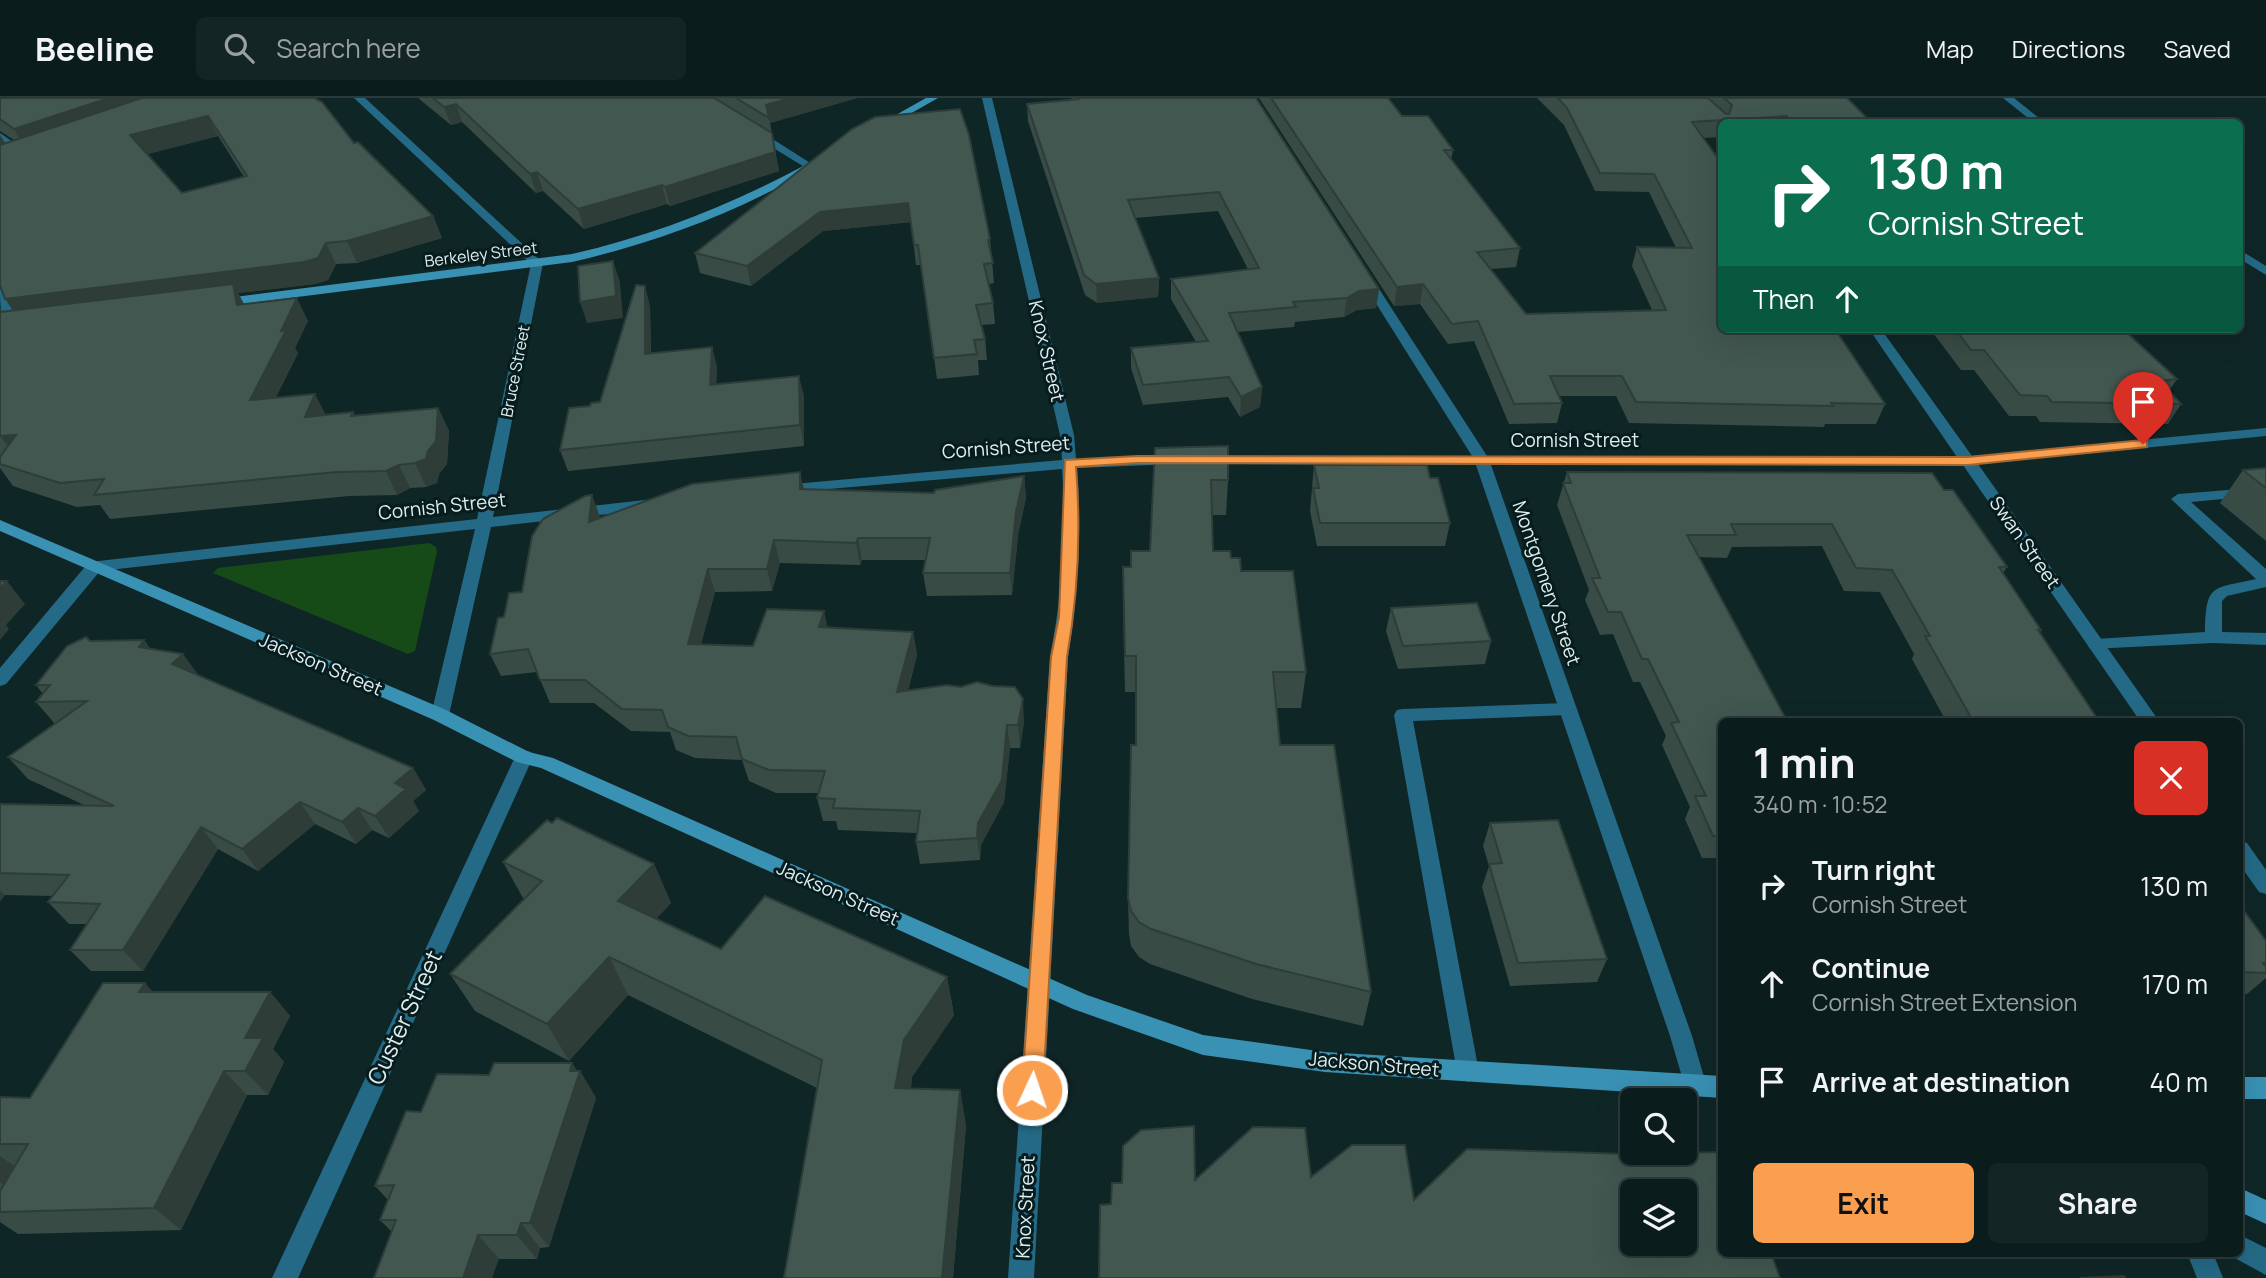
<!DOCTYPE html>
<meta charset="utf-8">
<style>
:root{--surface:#0b1c1d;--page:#142526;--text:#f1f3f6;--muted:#9aa1a4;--line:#2b3a3b;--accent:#fa9f4f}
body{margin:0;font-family:Manrope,sans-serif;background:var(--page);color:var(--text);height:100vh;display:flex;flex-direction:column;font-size:26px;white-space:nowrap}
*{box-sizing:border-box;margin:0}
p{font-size:23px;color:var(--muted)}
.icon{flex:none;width:38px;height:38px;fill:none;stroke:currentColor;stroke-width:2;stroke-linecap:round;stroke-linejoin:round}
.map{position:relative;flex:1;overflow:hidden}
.side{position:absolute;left:1718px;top:620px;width:525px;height:539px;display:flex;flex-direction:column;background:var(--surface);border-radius:10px;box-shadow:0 7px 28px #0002,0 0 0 2px var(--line)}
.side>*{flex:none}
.hud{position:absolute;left:1718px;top:21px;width:525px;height:214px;border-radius:10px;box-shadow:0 7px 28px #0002,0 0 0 2px var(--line);background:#0b6e4f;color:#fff;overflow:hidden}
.tools{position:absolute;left:1620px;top:990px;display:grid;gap:14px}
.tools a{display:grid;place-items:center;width:77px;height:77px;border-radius:10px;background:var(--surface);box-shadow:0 7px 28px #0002,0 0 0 2px var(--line);font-size:35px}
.pin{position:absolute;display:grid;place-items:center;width:60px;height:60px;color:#fff;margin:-72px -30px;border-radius:50% 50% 50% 0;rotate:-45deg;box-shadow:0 0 7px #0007}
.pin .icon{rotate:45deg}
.me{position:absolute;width:77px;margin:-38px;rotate:3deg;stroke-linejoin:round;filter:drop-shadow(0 0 5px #0008)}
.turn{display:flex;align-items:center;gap:24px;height:147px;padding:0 35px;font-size:32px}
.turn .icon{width:91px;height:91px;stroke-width:2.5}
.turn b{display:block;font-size:49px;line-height:60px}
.then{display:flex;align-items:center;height:66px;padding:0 35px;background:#0003;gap:14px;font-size:26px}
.round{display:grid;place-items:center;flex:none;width:74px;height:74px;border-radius:10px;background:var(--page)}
.headline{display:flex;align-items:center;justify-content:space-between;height:119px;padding:0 35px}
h1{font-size:42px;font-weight:700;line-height:52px}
.cta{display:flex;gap:14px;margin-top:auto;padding:14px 35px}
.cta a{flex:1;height:80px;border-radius:10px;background:var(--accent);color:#111;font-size:28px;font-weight:700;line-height:80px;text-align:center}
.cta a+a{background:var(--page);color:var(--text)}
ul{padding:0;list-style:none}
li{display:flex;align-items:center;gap:21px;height:98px;padding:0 35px}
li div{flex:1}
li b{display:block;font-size:26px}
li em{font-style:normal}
header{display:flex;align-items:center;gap:42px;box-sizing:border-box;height:98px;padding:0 35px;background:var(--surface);border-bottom:2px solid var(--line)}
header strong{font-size:33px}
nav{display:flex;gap:38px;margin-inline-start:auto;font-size:24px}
.search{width:490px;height:63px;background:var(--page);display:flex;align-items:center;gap:18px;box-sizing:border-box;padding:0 24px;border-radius:10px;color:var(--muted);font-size:26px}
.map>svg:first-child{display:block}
.green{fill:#164b18}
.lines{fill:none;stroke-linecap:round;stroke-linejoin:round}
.lane{fill:#246a86;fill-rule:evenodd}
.street{fill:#246a86;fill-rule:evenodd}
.secondary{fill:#3991b4;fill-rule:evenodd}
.wall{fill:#394b45;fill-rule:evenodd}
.shaded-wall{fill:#2e3d38}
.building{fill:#425750;stroke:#2e3d38;stroke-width:2;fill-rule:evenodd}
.route{fill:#fa9f4f;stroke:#a26733;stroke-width:2}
.labels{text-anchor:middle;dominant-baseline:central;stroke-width:6;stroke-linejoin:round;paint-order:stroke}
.far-street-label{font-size:16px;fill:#e0eeee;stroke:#061c1e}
.street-label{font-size:19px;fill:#e0eeee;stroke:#061c1e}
.near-street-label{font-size:23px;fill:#e0eeee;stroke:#061c1e}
</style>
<header>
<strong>Beeline</strong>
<div class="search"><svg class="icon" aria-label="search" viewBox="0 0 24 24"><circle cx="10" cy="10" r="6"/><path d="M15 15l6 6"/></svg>Search here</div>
<nav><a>Map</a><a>Directions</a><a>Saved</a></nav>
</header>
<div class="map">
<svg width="2266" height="1180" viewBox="0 0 2266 1180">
<rect width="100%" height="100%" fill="#0f2627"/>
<path class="green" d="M429,445L436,449L437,454L415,553L408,556L213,475L218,470Z"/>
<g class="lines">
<path class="lane" d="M2266,389V397L2191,404L2266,471V489L2227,498L2222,503V534L2266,535V547L2213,545L2090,551L2088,547L2096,541L2205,534C2206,485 2212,491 2256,481L2171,401L2178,396Z
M1568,605L1574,606L1577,611L1574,616L1568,617L1413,623L1479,974L1476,981L1468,984L1460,981L1457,974L1394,617L1397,612L1403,611Z
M2240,1137L2266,1150V1177L2231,1158L2230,1155H2240Z
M2187,1155H2213L2223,1180H2197Z"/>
<path class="street" d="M354,0H365L543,165L493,419L654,401L662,406L654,411L491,429L449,617L446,622H434L431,617L475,431L100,473L6,586L0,588V570L89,464L477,421L531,166Z
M982,0H992L1074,337L1076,361L1176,358L1183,362L1176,366L1077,370C1082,432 1078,497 1068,559L1034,1180H1008L1050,559C1062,498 1067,433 1062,371L782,395L775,391L782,387L1062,362L1060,337Z
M2003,0H2014L2044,24H2033Z
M749,31H757L815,68L806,70L749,35Z
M0,35L29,55V59H21L0,43Z
M2240,152L2266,168V177L2240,161Z
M1366,176L1372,180L1487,358L1957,359L1869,231H1881L1972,358L2266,330V338L1978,366L2159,623H2140L1963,367H1491L1692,938L1707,989L1704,996L1696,1000L1688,996L1685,989L1670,938L1476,367L1204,366L1197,362L1204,358H1472L1360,180Z
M0,191L6,195L20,230L18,233L14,234C0,228 0,205 0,191Z
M524,652L531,654L533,659L298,1180H272L515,659L517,654Z
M2240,743L2247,745L2266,772V796L2259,794L2240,767Z"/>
<path class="secondary" d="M926,0H938L887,29L878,27Z
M809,65L818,67C806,78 786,86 771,93C708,125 641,148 572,164L219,209L213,205L219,201L572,156C656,137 733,106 809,65Z
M0,422L446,612L529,654L553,660L1087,897L1203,937L1325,954L1722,978V1000L1325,974L1203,957L1073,911L541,670L517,664L434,622L0,433Z
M2240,979H2266V1001H2240Z
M2240,1090L2266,1102V1126L2240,1114Z"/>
</g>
<path class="wall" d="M0,0H314L354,45L433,118L442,140L357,165L336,166L328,182L315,186L238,195L244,206L308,223L295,250L298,255L276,299L326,317L353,314L355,318L438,310L449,333L447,366L439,376L437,385L426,389L410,390L397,397L349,398L110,421L100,407L77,409L13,388L0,370V209L1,214L13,213L0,190V37L5,45L14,42L0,33ZM218,38L244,79L182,95L147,56Z
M418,0H857L770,25L779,73L670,108L667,106L584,131L543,93L536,95L462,24L451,27Z
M1071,0H1256L1379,191L1376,210L1357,212L1344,219L1295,224L1294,229L1237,234L1262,289L1260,309L1240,319L1228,299L1143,307L1131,270V250L1196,244L1171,201V181L1248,171L1218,113L1135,120L1159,180L1158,199L1097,205L1085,197L1028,23L1027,6L1072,2Z
M1259,0H1388L1402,18L1453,52L1451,62L1520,150L1516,169L1491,171L1526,216L1652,212L1632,168L1637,149L1676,150L1649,94L1595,93L1564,27L1537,0H1847L1871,24H1722V39L1704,40L1722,231L1885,306L1876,326H1825L1824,329L1629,325L1616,298H1559L1562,305L1557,325L1509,326L1474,243L1448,246L1420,206L1394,208Z
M852,31L990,141L994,185L989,186L993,205L995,226L981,227L985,241L987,262H978L979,277L937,281L921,167H916L911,124L823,133L751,188L700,175L695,155Z
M650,208L651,255L712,249L717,270L716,286L804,298V348L568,373L560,352L590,308L600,304Z
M1930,231H2123L2177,281L2169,293L2181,306L2168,326L2040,324L2036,318H2009L1974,272H1961Z
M1155,350L1228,382L1226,417H1212L1213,453L1231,460L1241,473L1306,574L1301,610H1277L1280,647L1371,894L1363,928L1252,901L1150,866L1139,859L1131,848L1129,836L1128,801L1136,647V594H1125L1123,505L1131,469L1150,453Z
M1314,367L1430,380L1450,425L1445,448H1317L1310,413Z
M2266,370V443L2220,405L2243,372Z
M1567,374L1944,392L2007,469L2003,475L2041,532L2040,535L2099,623H1946L1912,561L1914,556L1880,494L1844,493L1822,448L1732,449L1727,460L1699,459L1722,623V760H1702L1685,721L1690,709L1662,647L1666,638L1640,584H1633L1613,536L1600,537L1585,502L1589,492L1557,407Z
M1024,378L1026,400L1018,437L1012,497L927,498L923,475L926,462H862L860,467L780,465L772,493L715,494L701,546L753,548L828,530L913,534L917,557L908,593L1024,624L1020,650H1010L1004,704L981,747L980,762L920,766L916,744L917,735L838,732L836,723H823L817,700L819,695H776L749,683L742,662L695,660L676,652L670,634L631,633L594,605H550L537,574L501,578L490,556L504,519L522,494L600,420L804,391L934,395Z
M1391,510L1491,543L1485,566L1398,571L1386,533Z
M144,542L150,551L198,577L413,670L426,692L413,703L419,713L389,740L372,732L356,746L315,726L258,773L218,751L143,873H91L70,852L87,826H69L48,804L53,798L5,797L0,803V706L84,707L28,681L8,659L55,626L36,604L43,596L36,587L90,543Z
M1490,725L1607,861L1597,884L1510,888L1482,789L1489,768L1483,748Z
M503,764L654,766L671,805L656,821L721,851L947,879L954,917L912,979L911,990L960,992L966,1028L953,1180H784L817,990L628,897L569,963L475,913L450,876L524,802Z
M2240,807L2266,843V880L2247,896H2240Z
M153,894H270L290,918L273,951L284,964L268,997H247L181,1132L18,1136L0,1124V999L30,1000Z
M572,965L577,973H580L596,1000L549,1149L540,1150L537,1161H499L392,1134L380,1122L388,1102L375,1088L421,1014L489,977Z"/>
<path class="shaded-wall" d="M109,0H178L26,51L14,31Z
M790,0H857L770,25L766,7Z
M456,6L462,24L451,27L444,9Z
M208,18L218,38L141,58L130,37Z
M0,37L12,56L0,61Z
M775,54L779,73L670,108L665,89Z
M537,74L543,93L536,95L530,76Z
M662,87L667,106L584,131L578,111Z
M908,105L911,124L823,133L751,188L747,168L820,114Z
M433,118L442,140L357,165L347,143Z
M326,145L336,166L328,182L315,186L238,195L245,208L20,223L5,201Z
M613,163L620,184L623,220L587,225L580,204Z
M1159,180L1158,199L1097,205L1096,186Z
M1423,186L1420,206L1394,208L1397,189Z
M645,188L650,208L651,276L645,256Z
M1379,191L1376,210L1357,212L1344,219L1347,200L1359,193Z
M297,200L308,223L295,250L298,255L263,325L250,302L281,233Z
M712,249L717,270L715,307L710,287Z
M799,278L804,298V348L800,327Z
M1262,289L1260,309L1240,319L1241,299Z
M315,296L327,319H305Z
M438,310L449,333L447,366L439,376L437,385L426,389L415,365Z
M16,337L18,362L1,339Z
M399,367L410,390L397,397L386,373Z
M800,374L805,396L800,391Z
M1024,378L1026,400L1018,437L1012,497L1010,475L1016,414Z
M592,397L600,419L597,446L589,424Z
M858,440L862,462L860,467L856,445Z
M774,442L780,465L772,493L767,471Z
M708,471L715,494L695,569L688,546Z
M7,483L25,506L6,527L9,531L0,542V490Z
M824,513L829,536L819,529Z
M913,534L917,557L901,617L897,594Z
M144,542L160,564L139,549Z
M183,556L199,578L172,566Z
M1023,601L1024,624L1020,650L1018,627Z
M1007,627L1010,650L1004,704L981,747L980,762L977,740L978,725Z
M413,670L426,692L413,703L419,713L389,740L375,718L395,685Z
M300,704L315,726L258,773L242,751Z
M358,710L372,732L356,746L342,724Z
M201,729L218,751L143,873L123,852Z
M654,766L671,805L636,842L618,803Z
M0,792L5,797L0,803Z
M609,859L628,897L569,963L547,926Z
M947,879L954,917L912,979L905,1026L895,990L904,942Z
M145,885L168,910L139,894Z
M270,894L290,918L273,951L284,964L268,997L245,973V940Z
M572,965L579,976L580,973L596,1000L549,1149L530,1125Z
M224,973L247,997L181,1132L154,1110Z
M960,992L966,1028L953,1180H942Z
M0,1058L14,1068L13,1094L0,1084Z
M521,1125L540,1150L537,1161L517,1137Z
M478,1137L499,1161L492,1180H463Z"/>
<path class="building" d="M0,0H109L14,31L0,21Z
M142,0H314L322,4L354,45L358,44L433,118L347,143L326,145L318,160L304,164L5,201L0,187V47ZM208,18L247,78L182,95L130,37Z
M433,0H714L772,35L775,54L665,89L662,87L578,111L537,74L530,76L456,6L444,9Z
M736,0H790L766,7L769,20Z
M1079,0H1256L1379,191L1359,193L1347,200L1293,204L1296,209L1229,215L1262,289L1241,299L1229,279L1143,287L1131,250L1208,243L1171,181L1259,170L1219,94L1128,102L1159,180L1096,186L1084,177L1027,6L1079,1Z
M1271,0H1388L1402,18H1428L1453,52H1444L1520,150L1477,154L1526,216L1666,212L1637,149L1692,150L1654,76L1600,75L1567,10L1558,0H1708L1726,16H1729L1732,7L1724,0H1847L1871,24H1792L1787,18L1692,24L1722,66V231H1835L1885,306L1831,305L1833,308L1636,304L1622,278H1550L1562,305L1514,306L1478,223L1452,226L1423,186L1397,189Z
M960,11L969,37L990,141L988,142L993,165L984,166L993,205L976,207L985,241L974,242L977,256L934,260L918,147H914L908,105L820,114L747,168L695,155L852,31L875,19Z
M613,163L616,198L580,204L578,168Z
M233,186L237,207L297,200L281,233L286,232L250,302L315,296L305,319L353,314L351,318L438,310L436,343L428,353L426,361L415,365L399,367L386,373L337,374L94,397L104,381L60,385L0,366V359L16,337L0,338V214Z
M636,187L645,188V256L712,249L710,287L799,278L800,327L560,352L569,310L590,308L591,305L600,304Z
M1955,231H2123L2177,281L2160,283L2181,306L2052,304L2047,298L2020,297L1984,252H1971Z
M1228,348V382H1211L1213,453H1230L1231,460H1240L1241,473H1293L1306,574H1273L1280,647H1334L1371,894L1256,866L1151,831L1139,824L1131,813L1128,801L1131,647H1136V558H1125L1123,469H1131V453H1150L1155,350Z
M1314,367H1427L1430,380H1438L1450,425H1320L1313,390H1319Z
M2266,370V390L2243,372Z
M800,374V391L934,395L935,392L1024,378L1016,414L1010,475H923L930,440H858L856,445L774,442L767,471H708L688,546L753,548L767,511L824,513L819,529L913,534L897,594L947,587L961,589L977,584L993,588L1015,589L1023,601L1018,627H1007L1002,682L978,725L977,740L916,744L920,713L833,710L835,701L817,700L825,673L769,672L742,661L736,639L688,638L668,629L662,612L622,611L585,582H540L528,551L490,556L498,520L504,519L509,495L522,494L532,438L543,421L585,398L592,397L589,424L692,386Z
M1567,374L1932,375L1944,392H1953L2007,469H1999L2041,532H2038L2099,623H1973L1925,538H1930L1892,472L1856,470L1832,426H1731L1736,437H1687L1787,623H1722V738H1713L1695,698H1706L1671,625L1679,624L1648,561H1642L1621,514H1608L1592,480H1600L1563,385H1571Z
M0,483H7L0,490Z
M1477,505L1491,543L1403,548L1391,510Z
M86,539L90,543L144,542L139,549L183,556L172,566L413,670L395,685L406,691L375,718L358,710L342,724L300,704L242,751L201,729L123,852H70L100,806L48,804L69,777L0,775V706L114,708L8,659L87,603L36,604L50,587H36L67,548Z
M557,720L654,766L618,803L721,851L765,798L947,879L904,942L895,990L960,992L942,1180H784L822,962L609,859L547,926L450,876L542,783L503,764L547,722L552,725Z
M1558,722L1607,861L1518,865L1489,766L1502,765L1490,725Z
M2240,807L2266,843V865H2263L2266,869V875L2240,874Z
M103,885H145L139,894H270L245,940H263L245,973H224L154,1110L0,1114V1093L28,1046H0V999L30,1000Z
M494,965H572L570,973H580L530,1125H521L517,1137H478L463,1180H374L396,1122H380L394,1087L375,1088L406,1013L421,1014L437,976L489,977Z
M1194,1028L1195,1082L1253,1029L1305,1030L1311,1079L1352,1047H1405L1414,1102L1467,1051L1627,1056L1722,1054V1155H1771L1780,1180H1099L1100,1107L1111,1106L1112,1085H1122L1123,1048L1141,1032ZM1633,1094H1685V1146H1633Z
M2124,1178L2125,1180H2080Z"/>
<path class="route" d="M2143,342L2147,344V349L1968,367L1137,365L1076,369C1081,432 1078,497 1067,559L1043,992L1040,999L1032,1002L1025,999L1022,992L1051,559L1059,519L1065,362L1137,358L1968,359Z"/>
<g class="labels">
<g class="far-street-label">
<text transform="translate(481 156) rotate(-7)">Berkeley Street</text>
<text transform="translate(515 273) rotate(-79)">Bruce Street</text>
</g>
<g class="street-label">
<text transform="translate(1047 253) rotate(77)">Knox Street</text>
<text x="1575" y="342">Cornish Street</text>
<text transform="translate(1006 349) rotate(-4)">Cornish Street</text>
<text transform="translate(442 408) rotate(-6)">Cornish Street</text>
<text transform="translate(2025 444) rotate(55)">Swan Street</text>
<text transform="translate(1547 485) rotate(71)">Montgomery Street</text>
<text transform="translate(321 566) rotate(23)">Jackson Street</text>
<text transform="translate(838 795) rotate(24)">Jackson Street</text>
<text transform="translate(1374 966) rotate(5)">Jackson Street</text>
<text transform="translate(1025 1109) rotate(-87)">Knox Street</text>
</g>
<g class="near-street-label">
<text transform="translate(404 919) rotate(-65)">Custer Street</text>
</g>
</g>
</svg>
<div class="tools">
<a><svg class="icon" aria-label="search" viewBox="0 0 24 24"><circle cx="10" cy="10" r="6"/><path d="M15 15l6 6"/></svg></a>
<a><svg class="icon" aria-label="layers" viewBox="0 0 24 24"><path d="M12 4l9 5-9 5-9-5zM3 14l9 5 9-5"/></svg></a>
</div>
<div class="pin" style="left:2143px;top:346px;background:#d93025"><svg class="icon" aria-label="arrive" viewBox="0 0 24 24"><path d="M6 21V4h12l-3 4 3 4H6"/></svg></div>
<svg class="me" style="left:1032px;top:992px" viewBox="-20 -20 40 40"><circle r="17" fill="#fa9f4f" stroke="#fff" stroke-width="3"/><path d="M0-11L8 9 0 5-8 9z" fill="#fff"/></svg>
<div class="hud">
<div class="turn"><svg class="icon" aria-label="right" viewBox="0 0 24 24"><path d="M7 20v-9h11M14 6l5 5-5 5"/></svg><div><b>130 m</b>Cornish Street</div></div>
<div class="then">Then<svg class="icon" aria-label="ahead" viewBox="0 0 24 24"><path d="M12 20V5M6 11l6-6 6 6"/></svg></div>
</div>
<section class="side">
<div class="headline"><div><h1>1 min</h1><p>340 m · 10:52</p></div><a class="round" style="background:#d93025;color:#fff"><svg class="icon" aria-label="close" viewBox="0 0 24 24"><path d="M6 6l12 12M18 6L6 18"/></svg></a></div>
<ul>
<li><svg class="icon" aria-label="right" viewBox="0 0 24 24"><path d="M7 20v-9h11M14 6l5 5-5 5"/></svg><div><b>Turn right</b><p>Cornish Street</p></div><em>130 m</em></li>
<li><svg class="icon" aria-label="ahead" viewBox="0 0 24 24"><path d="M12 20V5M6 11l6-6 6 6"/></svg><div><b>Continue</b><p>Cornish Street Extension</p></div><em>170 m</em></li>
<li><svg class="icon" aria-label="arrive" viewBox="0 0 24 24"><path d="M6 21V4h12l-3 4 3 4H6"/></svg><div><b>Arrive at destination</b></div><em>40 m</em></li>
</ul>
<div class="cta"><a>Exit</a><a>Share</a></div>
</section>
</div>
